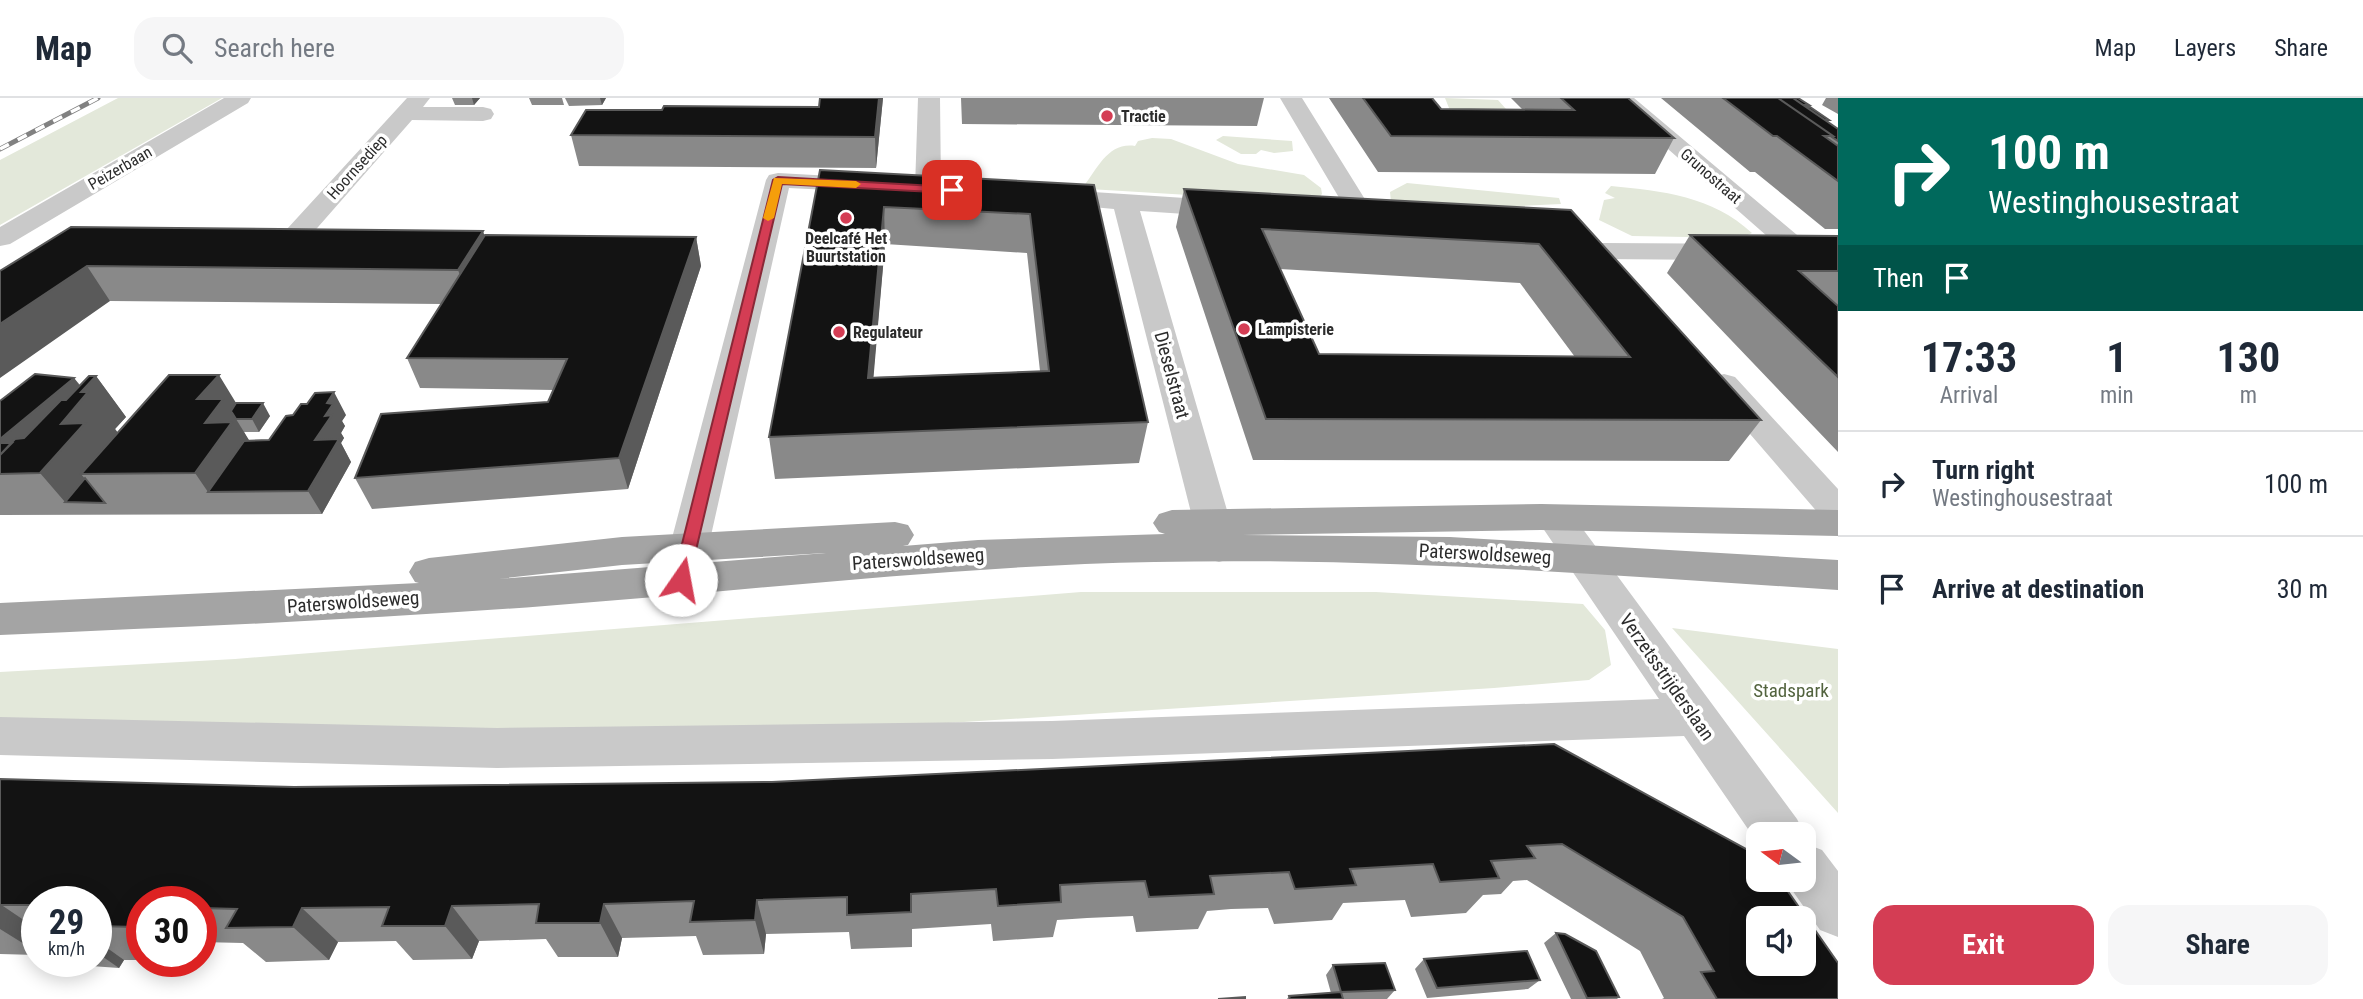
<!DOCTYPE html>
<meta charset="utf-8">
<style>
:root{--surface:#fff;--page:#f6f6f7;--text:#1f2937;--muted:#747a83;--line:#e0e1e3;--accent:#d43d54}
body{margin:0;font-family:"Roboto Condensed",sans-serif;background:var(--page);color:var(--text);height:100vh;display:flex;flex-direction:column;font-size:26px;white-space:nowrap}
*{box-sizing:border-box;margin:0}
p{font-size:23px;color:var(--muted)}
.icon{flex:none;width:38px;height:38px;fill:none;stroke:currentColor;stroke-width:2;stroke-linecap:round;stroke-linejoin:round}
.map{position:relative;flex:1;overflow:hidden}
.drawer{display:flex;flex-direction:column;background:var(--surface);width:525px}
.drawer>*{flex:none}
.hud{background:#00695c;color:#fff;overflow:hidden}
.needle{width:46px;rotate:285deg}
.fabs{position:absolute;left:1746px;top:724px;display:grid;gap:14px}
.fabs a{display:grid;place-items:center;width:70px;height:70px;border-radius:14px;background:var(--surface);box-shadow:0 4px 18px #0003;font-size:35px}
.speed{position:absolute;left:21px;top:788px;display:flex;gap:14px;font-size:35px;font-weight:700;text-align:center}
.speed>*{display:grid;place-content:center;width:91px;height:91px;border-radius:50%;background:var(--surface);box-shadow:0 4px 18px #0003;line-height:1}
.speed small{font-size:18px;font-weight:400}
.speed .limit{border:10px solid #d22;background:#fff;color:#111}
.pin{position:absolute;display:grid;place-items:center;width:60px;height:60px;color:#fff;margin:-30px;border-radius:14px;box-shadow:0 4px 10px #0006}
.me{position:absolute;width:77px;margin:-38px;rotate:12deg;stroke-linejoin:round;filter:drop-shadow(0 0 5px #0008)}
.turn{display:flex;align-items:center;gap:24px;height:147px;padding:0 35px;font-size:32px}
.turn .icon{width:91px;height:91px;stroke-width:2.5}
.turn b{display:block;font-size:49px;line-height:60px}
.then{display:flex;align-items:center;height:66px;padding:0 35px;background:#0003;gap:14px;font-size:26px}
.eta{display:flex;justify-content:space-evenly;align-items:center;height:119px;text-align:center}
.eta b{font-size:42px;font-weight:700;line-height:49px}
.primary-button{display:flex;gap:14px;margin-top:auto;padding:14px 35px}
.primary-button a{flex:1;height:80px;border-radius:21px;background:var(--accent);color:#fff;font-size:28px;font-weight:700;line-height:80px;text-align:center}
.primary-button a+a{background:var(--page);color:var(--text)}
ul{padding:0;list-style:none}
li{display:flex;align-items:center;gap:21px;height:105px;padding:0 35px;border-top:2px solid var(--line)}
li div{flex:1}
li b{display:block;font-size:26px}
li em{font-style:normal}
header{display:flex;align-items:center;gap:42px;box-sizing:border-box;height:98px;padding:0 35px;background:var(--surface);border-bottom:2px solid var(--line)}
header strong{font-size:33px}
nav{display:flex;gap:38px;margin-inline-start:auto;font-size:24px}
.search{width:490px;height:63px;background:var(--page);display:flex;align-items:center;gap:18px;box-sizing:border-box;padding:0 24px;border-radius:21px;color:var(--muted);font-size:26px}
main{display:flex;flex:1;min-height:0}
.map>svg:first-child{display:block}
.green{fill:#e3e8da}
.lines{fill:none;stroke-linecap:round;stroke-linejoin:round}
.minor{fill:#c9c9c9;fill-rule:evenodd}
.major{fill:#a4a4a4;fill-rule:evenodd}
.rail-casing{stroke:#818181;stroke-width:5}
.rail{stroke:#fff;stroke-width:3.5;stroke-dasharray:10;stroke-linecap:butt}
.wall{fill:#898989;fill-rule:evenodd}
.shaded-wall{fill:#5a5a5a}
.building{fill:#131313;stroke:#5a5a5a;stroke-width:2;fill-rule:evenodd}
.route{fill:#d43d54;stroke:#8a2837;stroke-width:2}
.slow{fill:#f59e0b}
.poi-dot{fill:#d43d54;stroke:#fff;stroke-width:2.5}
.labels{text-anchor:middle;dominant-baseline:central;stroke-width:7;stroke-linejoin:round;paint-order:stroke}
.far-poi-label{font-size:16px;font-weight:bold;fill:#2c2c2c;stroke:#fff;text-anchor:start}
.far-street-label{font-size:16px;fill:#2c2c2c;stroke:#fff}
.street-label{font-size:19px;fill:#2c2c2c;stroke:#fff}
.park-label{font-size:19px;fill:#52633e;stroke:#fff}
</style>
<header>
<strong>Map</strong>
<div class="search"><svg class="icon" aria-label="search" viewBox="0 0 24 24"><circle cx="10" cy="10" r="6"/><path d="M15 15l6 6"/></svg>Search here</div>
<nav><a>Map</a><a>Layers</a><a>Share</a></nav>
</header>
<main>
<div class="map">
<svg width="1838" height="901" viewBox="0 0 1838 901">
<rect width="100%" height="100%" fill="#fff"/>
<path class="green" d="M118,0H222L0,127V62Z
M1445,0L1498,2L1531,39L1455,25Z
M1223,38L1292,43L1293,53L1274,55L1261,52L1256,56H1241L1216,42Z
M1152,40L1171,41L1238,66L1304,77L1321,90L1322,96L1318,101L1304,104L1089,91L1084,88C1098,69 1109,44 1135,48L1138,43Z
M1407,85L1559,100L1561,106L1414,113L1391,104L1390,94Z
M1611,88C1663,93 1712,98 1752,135L1741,140L1632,138L1599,122L1604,102L1615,100L1605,95Z
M1081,494H1376L1583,506L1605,532L1611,567L1589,582L1494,590L948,625L534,634L0,625V574L235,561Z
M1672,530L1838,551V715Z"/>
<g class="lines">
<path class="minor" d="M224,0H251L248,5L10,146L0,148V129Z
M407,0H430L423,9H483L491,11L494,16L491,21L483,23L412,22L304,145L294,147L242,145L239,139L242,133L287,131Z
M918,0H940L941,90L937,95L928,98L919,95L915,90Z
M1280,0H1302L1376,119L1372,125L1363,127L1354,125Z
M1610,0H1634L1809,147H1838V163L1602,161L1592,159L1588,153L1592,147L1602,145L1776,146Z
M778,75L868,80L877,82L880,87L877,92L868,94L789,90L701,482L695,492L681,497L667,492L661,482L766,82L769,77Z
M1047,91L1231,103L1240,106L1244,111L1240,116L1231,119L1140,113L1238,450L1233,460L1219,464L1205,460L1200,450L1114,111L1038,104L1034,99L1038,94Z
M1724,276L1735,279L1838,391V427L1825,423L1713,293L1708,286L1713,279Z
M1555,407L1568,411L1797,721L1805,737L1804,738L1759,737V747L1684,638L1052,661L497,670L0,657V619L497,630L1052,623L1659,601L1536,420L1542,411Z
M1804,745L1822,752L1838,773V839L1820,832L1785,782H1804Z"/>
<path class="major" d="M1541,406L1838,412V438L1541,432L1242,437L1450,439L1838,462V492C1610,477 1382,459 1154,464C950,468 748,493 545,508C364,522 182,529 0,537V505L419,485L415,484L409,474L415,464L429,460L622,439L895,424L908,427L914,437L908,447L903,448L978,442L1165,436L1159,434L1153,425L1159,416L1172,412ZM826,455L498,481L622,467Z"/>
<defs>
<path id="rail" d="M0,51L98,0"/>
</defs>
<use href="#rail" class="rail-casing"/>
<use href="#rail" class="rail"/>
</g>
<path class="wall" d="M452,0H480L474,7H455Z
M529,0H562L564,7H532Z
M565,0H606L602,7L569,8Z
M820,0H883L876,70L579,68L571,37L662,12L819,9Z
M961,0H1264L1257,28L962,26Z
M1329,0H1432L1441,11L1523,12L1511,0H1628L1674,40L1655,76L1378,74Z
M1661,0H1798L1809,7L1808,9L1829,22L1828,24L1838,31V131H1825L1755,74H1750Z
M1826,0H1838V16L1822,7Z
M820,72L1094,87L1148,324L1139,365L775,381L769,339ZM885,146L1027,155L1040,273L873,279Z
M1184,91L1571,112L1761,322L1729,363L1253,362L1176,129ZM1280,171L1520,185L1575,259L1319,256Z
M485,137L696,139L701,168L628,391L372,411L355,380L548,304L554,292L420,290L407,260L441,206L110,203L0,173Z
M1690,137L1838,138V354L1667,175Z
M96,278L126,319L115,331L118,335L236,305L270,318L259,334H244L248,342H269L346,317L342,323L345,328L341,335L344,340L341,345L351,364L322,416L0,417V303L74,280L80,287Z
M1554,646L1838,901H1662L1664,900L1640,853L1527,782L1513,783L1501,796L1483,797L1466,815L1411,819L1405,802L1343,805L1332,822L1274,826L1268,810L1231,811L1207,813L1198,831L1136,834L1133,818L1087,820L1057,822L1053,839L993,843L991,826L912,831V849L851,851L849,834L766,836L764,856L703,857L696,838L622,840L618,859H558L546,841L479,843L472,861L413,862L396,843L338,844L329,862L266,864L243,845L201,844V803H142V862H124L119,870L77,867L70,863H96V803H37V857L0,856V681L294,689L772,684Z
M1556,835L1619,899L1617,901H1571L1544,845Z
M1424,861L1540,882L1528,891L1427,900L1415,871Z
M1333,867L1395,892L1387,901H1287L1289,898L1331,895L1326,877Z"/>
<path class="shaded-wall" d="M472,0H480L474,7Z
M600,0H606L602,7Z
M879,0H883L876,70L875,39Z
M884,109L885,146L870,320L868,280Z
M483,133L494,166L471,206L458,172Z
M696,139L701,168L628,391L619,360Z
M87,168L110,203L0,280V226Z
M219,277L244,318L236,321L249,342L208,394L195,375L205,325L197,301Z
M96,278L126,319L115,331L118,335L81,376L95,393L65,404L40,375L0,351V341L74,280L83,292Z
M334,294L346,317L342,323L345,328L341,335L344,340L341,345L351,364L322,416L308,393L315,342L325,318L327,305Z
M263,305L270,318L259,334L252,321Z
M757,802L766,836L764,856L755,822Z
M0,806L37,831L26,834L37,841V854L0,831Z
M604,806L622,840L618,859L600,825Z
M452,808L479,843L472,861L445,828Z
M302,810L338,844L329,862L293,829Z
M142,822V832L137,829Z
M96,842L124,862L119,870L96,854Z"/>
<path class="building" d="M820,0H879L875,39L571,37L586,12H662L664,8L819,9Z
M1363,0H1432L1441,11L1574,12L1561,0H1628L1674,40L1391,38Z
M1723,0H1778L1833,38H1824L1838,48V83L1777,38H1773Z
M1778,0H1793L1838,31V43L1832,39L1833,38Z
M1793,0H1798L1809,7H1803Z
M1806,9H1810L1829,22H1825Z
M820,72L1094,87L1148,324L769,339ZM884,109L1030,116L1049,273L868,280Z
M1184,91L1571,112L1761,322L1266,321ZM1262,131L1539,146L1630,259L1319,256Z
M71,129L483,133L458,172L87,168L0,226V173Z
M485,137L696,139L619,360L355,380L381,316L548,304L567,261L407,260Z
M1690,137L1838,138V173H1799L1838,208V279Z
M35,276L74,280L0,341V303Z
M169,277H219L197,301H223L205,325L232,324L195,375L81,376Z
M89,278H96L81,294H88L61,326L85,325L40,375L0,376V357L15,341L24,340L61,302H66Z
M334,294L327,305L333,306L325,318L332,317L315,342L339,341L308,393L208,394L244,343L269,342L286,318L293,317L301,306H307L315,295Z
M236,305H263L252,321H236L231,313Z
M0,345H12L0,357Z
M85,380L105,405L65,404Z
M1554,646L1759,758V782H1780L1838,865V901H1717L1701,874L1714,873L1683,819L1562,746L1527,748L1535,760L1491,763L1499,780L1440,784L1433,766L1350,771L1356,787L1295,791L1289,774L1249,776L1210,778L1214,796L1149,799L1145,783L1097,785L1060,787L1061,804L998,808L996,791L911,796V814L847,817V799L757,802L755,822L690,824L694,803L604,806L600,825H536L539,806L452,808L445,828H382L389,809L302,810L293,829L226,830L237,811L201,810V803H142V822L137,829L96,828V803H37V807H0V681L294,689L772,684ZM1759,821H1804V866H1759Z
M37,818V834H26Z
M1556,835L1565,836L1596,853L1619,899L1587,900Z
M1527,853L1540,882L1437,890L1424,861Z
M1385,865L1395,892L1341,894L1333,867Z
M1341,894L1343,901H1290L1289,898Z
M1245,899V901H1218Z"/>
<path class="route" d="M778,79L952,89L958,92L952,95L782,86L689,482L681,488L673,482L773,82Z"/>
<path class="slow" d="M774,80L856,83L861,86L856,90L782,86L774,120L768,123L763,120Z"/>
<g class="poi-dot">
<circle cx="1107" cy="18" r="7"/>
<circle cx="846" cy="120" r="7"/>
<circle cx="1244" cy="231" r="7"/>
<circle cx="839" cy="234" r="7"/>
</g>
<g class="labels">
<g class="far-poi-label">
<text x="1121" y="18">Tractie</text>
<text x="846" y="140" text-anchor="middle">Deelcafé Het<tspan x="846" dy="18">Buurtstation</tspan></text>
<text x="1258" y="231">Lampisterie</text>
<text x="853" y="234">Regulateur</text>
</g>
<g class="far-street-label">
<text transform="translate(357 69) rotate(-48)">Hoornsediep</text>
<text transform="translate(120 70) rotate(-30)">Peizerbaan</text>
<text transform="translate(1711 78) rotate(41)">Grunostraat</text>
</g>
<g class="street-label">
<text transform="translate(1172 277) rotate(75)">Dieselstraat</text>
<text transform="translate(1485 456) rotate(3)">Paterswoldseweg</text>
<text transform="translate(918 461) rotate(-4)">Paterswoldseweg</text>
<text transform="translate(353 504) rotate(-4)">Paterswoldseweg</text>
<text transform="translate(1667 579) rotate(55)">Verzetsstrijderslaan</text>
</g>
<g class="park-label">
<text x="1791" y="592">Stadspark</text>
</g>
</g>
</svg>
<div class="fabs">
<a><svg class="needle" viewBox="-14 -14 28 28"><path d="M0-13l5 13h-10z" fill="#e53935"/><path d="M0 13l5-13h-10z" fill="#747a83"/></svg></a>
<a><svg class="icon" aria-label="sound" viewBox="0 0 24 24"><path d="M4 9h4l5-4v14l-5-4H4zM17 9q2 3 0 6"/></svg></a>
</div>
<div class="speed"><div>29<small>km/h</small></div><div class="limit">30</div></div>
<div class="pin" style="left:952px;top:92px;background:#d93025"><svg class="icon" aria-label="arrive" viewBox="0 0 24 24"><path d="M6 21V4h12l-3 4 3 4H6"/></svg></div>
<svg class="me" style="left:681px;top:482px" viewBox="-20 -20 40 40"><circle r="19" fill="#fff"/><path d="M0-13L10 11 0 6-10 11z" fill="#d43d54"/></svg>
</div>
<section class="drawer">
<div class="hud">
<div class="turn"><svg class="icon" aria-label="right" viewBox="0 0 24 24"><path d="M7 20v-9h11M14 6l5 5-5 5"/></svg><div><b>100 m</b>Westinghousestraat</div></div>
<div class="then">Then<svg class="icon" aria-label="arrive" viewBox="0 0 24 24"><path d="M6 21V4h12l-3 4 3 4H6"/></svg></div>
</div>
<div class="eta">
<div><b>17:33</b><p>Arrival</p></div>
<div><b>1</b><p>min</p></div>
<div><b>130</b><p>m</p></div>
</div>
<ul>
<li><svg class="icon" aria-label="right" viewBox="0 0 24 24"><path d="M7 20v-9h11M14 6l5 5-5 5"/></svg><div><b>Turn right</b><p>Westinghousestraat</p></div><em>100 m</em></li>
<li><svg class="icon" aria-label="arrive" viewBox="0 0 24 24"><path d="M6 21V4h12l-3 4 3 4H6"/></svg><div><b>Arrive at destination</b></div><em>30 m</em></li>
</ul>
<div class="primary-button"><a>Exit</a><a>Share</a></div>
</section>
</main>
